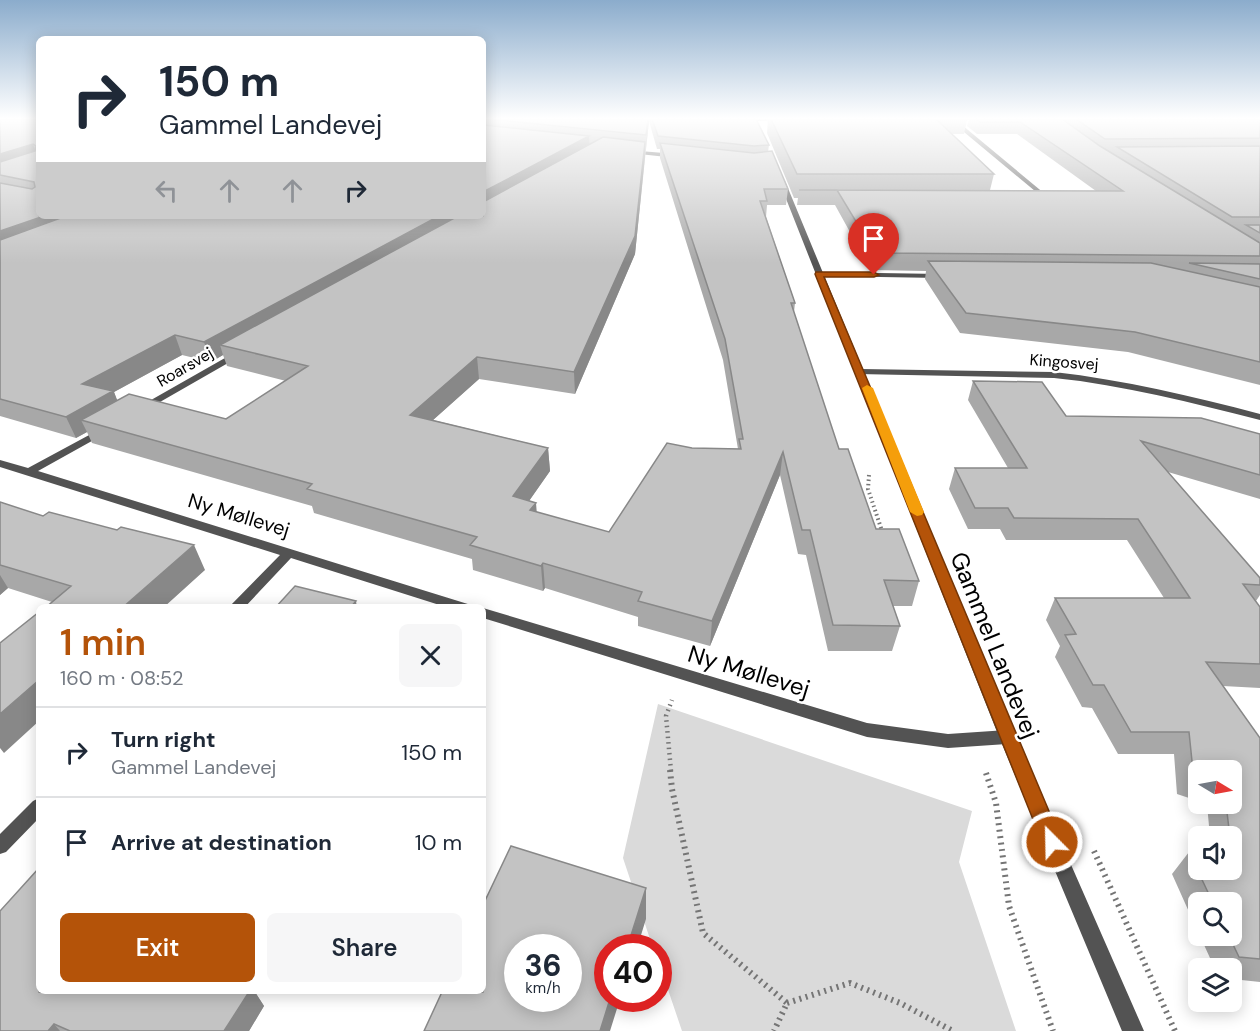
<!DOCTYPE html>
<meta charset="utf-8">
<style>
:root{--surface:#fff;--page:#f6f6f7;--text:#1f2937;--muted:#747a83;--line:#e0e1e3;--accent:#b45309}
body{margin:0;font-family:"DM Sans",sans-serif;background:var(--page);color:var(--text);height:100vh;display:flex;flex-direction:column;font-size:22px;white-space:nowrap}
*{box-sizing:border-box;margin:0}
p{font-size:20px;color:var(--muted)}
.icon{flex:none;width:33px;height:33px;fill:none;stroke:currentColor;stroke-width:2;stroke-linecap:round;stroke-linejoin:round}
.map{position:relative;flex:1;overflow:hidden}
.details{position:absolute;left:36px;top:604px;width:450px;height:390px;display:flex;flex-direction:column;background:var(--surface);border-radius:9px;box-shadow:0 3px 15px #0003}
.details>*{flex:none}
.banner{position:absolute;left:36px;top:36px;width:450px;height:183px;border-radius:9px;box-shadow:0 3px 15px #0003;background:#fff;color:var(--text);overflow:hidden}
.needle{width:39px;rotate:100deg}
.tools{position:absolute;left:1188px;top:760px;display:grid;gap:12px}
.tools a{display:grid;place-items:center;width:54px;height:54px;border-radius:9px;background:var(--surface);box-shadow:0 3px 15px #0003;font-size:30px}
.speed{position:absolute;left:504px;top:934px;display:flex;gap:12px;font-size:30px;font-weight:700;text-align:center}
.speed>*{display:grid;place-content:center;width:78px;height:78px;border-radius:50%;background:var(--surface);box-shadow:0 3px 15px #0003;line-height:1}
.speed small{font-size:15px;font-weight:400}
.speed .limit{border:9px solid #d22;background:#fff;color:#111}
.pin{position:absolute;display:grid;place-items:center;width:51px;height:51px;color:#fff;margin:-62px -26px;border-radius:50% 50% 50% 0;rotate:-45deg;box-shadow:0 0 6px #0007}
.pin .icon{rotate:45deg}
.me{position:absolute;width:66px;margin:-33px;rotate:337deg;stroke-linejoin:round;filter:drop-shadow(0 0 4px #0008)}
.turn{display:flex;align-items:center;gap:21px;height:126px;padding:0 24px;font-size:27px}
.turn .icon{width:78px;height:78px;stroke-width:2.5}
.turn b{display:block;font-size:42px;line-height:51px}
.lanes{display:flex;align-items:center;height:57px;padding:0 24px;background:#0003;justify-content:center;gap:30px;direction:ltr}
.lanes .off{opacity:.35}
.round{display:grid;place-items:center;flex:none;width:63px;height:63px;border-radius:9px;background:var(--page)}
.head{display:flex;align-items:center;justify-content:space-between;height:102px;padding:0 24px}
h1{font-size:36px;font-weight:600;line-height:45px;color:var(--accent)}
.button{display:flex;gap:12px;margin-top:auto;padding:12px 24px}
.button a{flex:1;height:69px;border-radius:9px;background:var(--accent);color:#fff;font-size:24px;font-weight:600;line-height:69px;text-align:center}
.button a+a{background:var(--page);color:var(--text)}
ul{padding:0;list-style:none}
li{display:flex;align-items:center;gap:18px;height:90px;padding:0 24px;border-top:2px solid var(--line)}
li div{flex:1}
li b{display:block;font-size:22px}
li em{font-style:normal}
.map>svg:first-child{display:block}
.green{fill:#dadada}
.lines{fill:none;stroke-linecap:round;stroke-linejoin:round}
.path-far2{stroke:#757575;stroke-width:4;stroke-dasharray:1.5 3;stroke-linecap:butt}
.path-far1{stroke:#757575;stroke-width:4.5;stroke-dasharray:1.5 4;stroke-linecap:butt}
.path{stroke:#757575;stroke-width:6;stroke-dasharray:2 4.5;stroke-linecap:butt}
.minor{fill:#535353;fill-rule:evenodd}
.tertiary{fill:#535353;fill-rule:evenodd}
.wall{fill:#a8a8a8;fill-rule:evenodd}
.shaded-wall{fill:#888}
.building{fill:#c3c3c3;stroke:#888;stroke-width:1.5;fill-rule:evenodd}
.route{fill:#b45309;stroke:#753606;stroke-width:1.5}
.slow{fill:#f59e0b}
.labels{text-anchor:middle;dominant-baseline:central;stroke-width:5;stroke-linejoin:round;paint-order:stroke}
.far-street-label{font-size:16px;fill:#000;stroke:#fff}
.street-label{font-size:20px;fill:#000;stroke:#fff}
.near-street-label{font-size:24px;fill:#000;stroke:#fff}
</style>
<div class="map">
<svg width="1260" height="1031" viewBox="0 0 1260 1031">
<rect width="100%" height="100%" fill="#fff"/>
<path class="green" d="M658,704L972,811L959,862L1016,1031H682L659,963L658,948H653L623,858Z"/>
<g class="lines">
<path class="path-far2" d="M869,475L868,489L882,531"/>
<path class="path-far1" d="M671,771L666,716L672,700"/>
<path class="path" d="M670,770L672,789L703,933L787,1003L774,1031
M986,773L996,803L1009,906L1053,1031
M1094,851L1175,1031
M787,1003L850,983L900,1003L953,1031"/>
<path class="minor" d="M756,119H782L784,120L754,121Z
M952,120H956L1051,199V201H1047L952,122Z
M628,150L676,154L679,156L676,158L630,153Z
M816,272L941,274L945,276L941,278L819,276H816Z
M239,350L242,351V355L146,410L142,411L137,408Z
M861,369L1054,372C1124,380 1192,396 1260,414V420C1192,403 1124,385 1054,378L858,374L856,372Z
M104,427L109,430L108,432L38,471L471,605L473,608H449L291,558L244,608H228L280,555L0,467V460L28,468Z
M483,608L867,723L948,734L1007,730L1013,732L1015,737L1013,742L1007,744L948,748L867,737L483,618Z
M39,798V818L6,852L0,854V834L33,801Z"/>
<path class="tertiary" d="M782,179L785,181L1015,737L1144,1031H1122L999,737L779,181Z"/>
</g>
<path class="wall" d="M0,119H39V216H483V119H756L769,145L768,152L788,189L786,205H767L766,217L795,303L794,312L839,449L876,529L919,581L912,606H893L900,626L892,651H828L806,555L798,554L780,475L710,646L638,626V617L545,588L543,591L473,570L472,559L314,513L312,506L92,443L87,432L76,438L0,416ZM649,121L657,149H660V158L723,360L738,449L692,448L609,532L537,512L529,501L550,471L548,448L433,420L479,379L575,394L635,254ZM182,355L211,362L223,355L227,366L286,381L226,419L117,401L114,392Z
M768,119H1260V385L1128,352L960,333L925,279L926,271L871,270L835,205H797L798,198H794L767,133ZM967,120H969L967,126L977,134H1017L1096,191L990,190L994,174L952,134H964Z
M973,381L1066,416L1260,434V499L1168,472L1260,578V595L1256,601L1260,607V688L1223,686L1260,738V982L1232,979V969H1215L1200,936H1232V903H1198V932L1172,874L1189,852L1232,870V837H1210L1207,804H1232V771H1198V801L1177,794L1174,754H1118L1092,708L1082,707L1055,657L1060,646L1046,620L1055,598H1164L1127,540H1006L1000,529H968L949,489L955,468H1008L968,400Z
M0,502L205,570L52,602L8,588L0,595Z
M39,992H255L264,1006L249,1031H0Z"/>
<path class="shaded-wall" d="M648,119H649V121L646,148Z
M589,136L590,149L483,208V192Z
M645,142V156L635,254L575,394L574,372Z
M33,144L38,158L0,170V154Z
M44,216H96L0,251V231Z
M439,216H470L220,345L223,355L211,362L204,342Z
M175,335L182,355L114,392L122,412L81,420L87,432L76,438L66,417L82,384Z
M477,357L479,379L414,437L410,415Z
M548,448L550,471L515,521L513,496Z
M783,452L780,475L710,646L712,621Z
M536,503L538,527L530,510Z
M194,545L205,570L163,608H122Z
M543,563L545,588L543,591L541,566Z
M0,575L8,588L0,595Z
M356,601L357,608H350Z
M39,680V721L4,753L0,748V714Z
M646,888V919L637,948H627Z
M249,992H255L264,1006L249,1031H224Z
M610,999H620L610,1031H600Z
M54,1024L60,1031H48Z"/>
<path class="building" d="M0,119H39V216H44L0,231V183L32,189L35,187L34,182L0,175V162L35,151L36,146L33,144L0,154Z
M489,119H648L646,135Z
M652,119H756L769,145L754,146L658,136Z
M771,119H936L994,174H797Z
M976,119H1062L1100,146L1260,243V256L875,253L837,190H799L1123,191L1020,122H980Z
M1076,119H1260V138L1105,139Z
M483,125L589,136L483,192Z
M603,137L645,142L635,236L574,372L477,357L410,415L548,448L513,496L536,503L530,510L609,532L667,443L692,448L741,449L739,439H743L725,339L660,143L754,153L772,151L788,189H764L767,201H760L795,303H791L839,449H848L876,529H899L919,581L884,580L900,626L833,625L810,530H802L783,452L712,621L638,601L642,592L543,563L541,566L470,545L477,537L307,489L312,484L81,420L129,394L226,419L308,366L220,345L458,216H483V202Z
M1260,146V217H1232L1117,147Z
M66,216H439L204,342L175,335L82,384L113,391L66,417L0,399V240Z
M1246,225H1260V233Z
M928,261L1151,263L1260,287V362L1135,332L966,313Z
M1189,263L1260,264V279Z
M973,381L1042,382L1066,416L1201,418L1260,434V475L1141,441L1260,578V585L1243,584L1260,607V664L1206,662L1260,738V959L1239,957L1229,936H1232V903H1213L1189,852H1198V870H1232V837H1230L1226,804H1232V771H1198V773L1193,771L1189,732H1131L1104,685H1093L1065,635L1076,634L1055,598H1190L1138,519L1014,518L1008,508H975L955,468H1027Z
M0,502L43,516L49,512L117,530L121,527L194,545L122,608H45L71,586L0,565Z
M295,586L356,601L350,608H275Z
M39,612V680L0,714V643Z
M511,846L646,888L627,948H608V999H610L600,1031H424L442,992H483V905ZM518,948H568V999H518Z
M39,868V992H249L224,1031H70L54,1024L48,1031H0V911Z"/>
<linearGradient id="sky" x2="0" y2="1"><stop stop-color="#8baccc"/><stop offset="0.45" stop-color="#fff"/><stop offset="1" stop-color="#fff" stop-opacity="0"/></linearGradient>
<rect width="1260" height="263" fill="url(#sky)"/>
<path class="route" d="M816,272H874L879,275L874,277H824L1062,842L1059,848L1052,851L1045,848L1042,842L815,274Z"/>
<path class="slow" d="M867,385L873,388L924,512L922,515L917,516L910,512L862,388Z"/>
<g class="labels">
<g class="far-street-label">
<text transform="translate(1064 362) rotate(4)">Kingosvej</text>
<text transform="translate(185 367) rotate(-30)">Roarsvej</text>
</g>
<g class="street-label">
<text transform="translate(239 515) rotate(17)">Ny Møllevej</text>
</g>
<g class="near-street-label">
<text transform="translate(995 645) rotate(68)">Gammel Landevej</text>
<text transform="translate(749 671) rotate(17)">Ny Møllevej</text>
</g>
</g>
</svg>
<div class="tools">
<a><svg class="needle" viewBox="-14 -14 28 28"><path d="M0-13l5 13h-10z" fill="#e53935"/><path d="M0 13l5-13h-10z" fill="#747a83"/></svg></a>
<a><svg class="icon" aria-label="sound" viewBox="0 0 24 24"><path d="M4 9h4l5-4v14l-5-4H4zM17 9q2 3 0 6"/></svg></a>
<a><svg class="icon" aria-label="search" viewBox="0 0 24 24"><circle cx="10" cy="10" r="6"/><path d="M15 15l6 6"/></svg></a>
<a><svg class="icon" aria-label="layers" viewBox="0 0 24 24"><path d="M12 4l9 5-9 5-9-5zM3 14l9 5 9-5"/></svg></a>
</div>
<div class="speed"><div>36<small>km/h</small></div><div class="limit">40</div></div>
<div class="pin" style="left:874px;top:275px;background:#d93025"><svg class="icon" aria-label="arrive" viewBox="0 0 24 24"><path d="M6 21V4h12l-3 4 3 4H6"/></svg></div>
<svg class="me" style="left:1052px;top:842px" viewBox="-20 -20 40 40"><circle r="17" fill="#b45309" stroke="#fff" stroke-width="3"/><path d="M0-11L8 9 0 5-8 9z" fill="#fff"/></svg>
<div class="banner">
<div class="turn"><svg class="icon" aria-label="right" viewBox="0 0 24 24"><path d="M7 20v-9h11M14 6l5 5-5 5"/></svg><div><b>150 m</b>Gammel Landevej</div></div>
<div class="lanes"><svg class="icon off" aria-label="left" viewBox="0 0 24 24"><path d="M17 20v-9H6M10 6l-5 5 5 5"/></svg><svg class="icon off" aria-label="ahead" viewBox="0 0 24 24"><path d="M12 20V5M6 11l6-6 6 6"/></svg><svg class="icon off" aria-label="ahead" viewBox="0 0 24 24"><path d="M12 20V5M6 11l6-6 6 6"/></svg><svg class="icon" aria-label="right" viewBox="0 0 24 24"><path d="M7 20v-9h11M14 6l5 5-5 5"/></svg></div>
</div>
<section class="details">
<div class="head"><div><h1>1 min</h1><p>160 m · 08:52</p></div><a class="round"><svg class="icon" aria-label="close" viewBox="0 0 24 24"><path d="M6 6l12 12M18 6L6 18"/></svg></a></div>
<ul>
<li><svg class="icon" aria-label="right" viewBox="0 0 24 24"><path d="M7 20v-9h11M14 6l5 5-5 5"/></svg><div><b>Turn right</b><p>Gammel Landevej</p></div><em>150 m</em></li>
<li><svg class="icon" aria-label="arrive" viewBox="0 0 24 24"><path d="M6 21V4h12l-3 4 3 4H6"/></svg><div><b>Arrive at destination</b></div><em>10 m</em></li>
</ul>
<div class="button"><a>Exit</a><a>Share</a></div>
</section>
</div>
